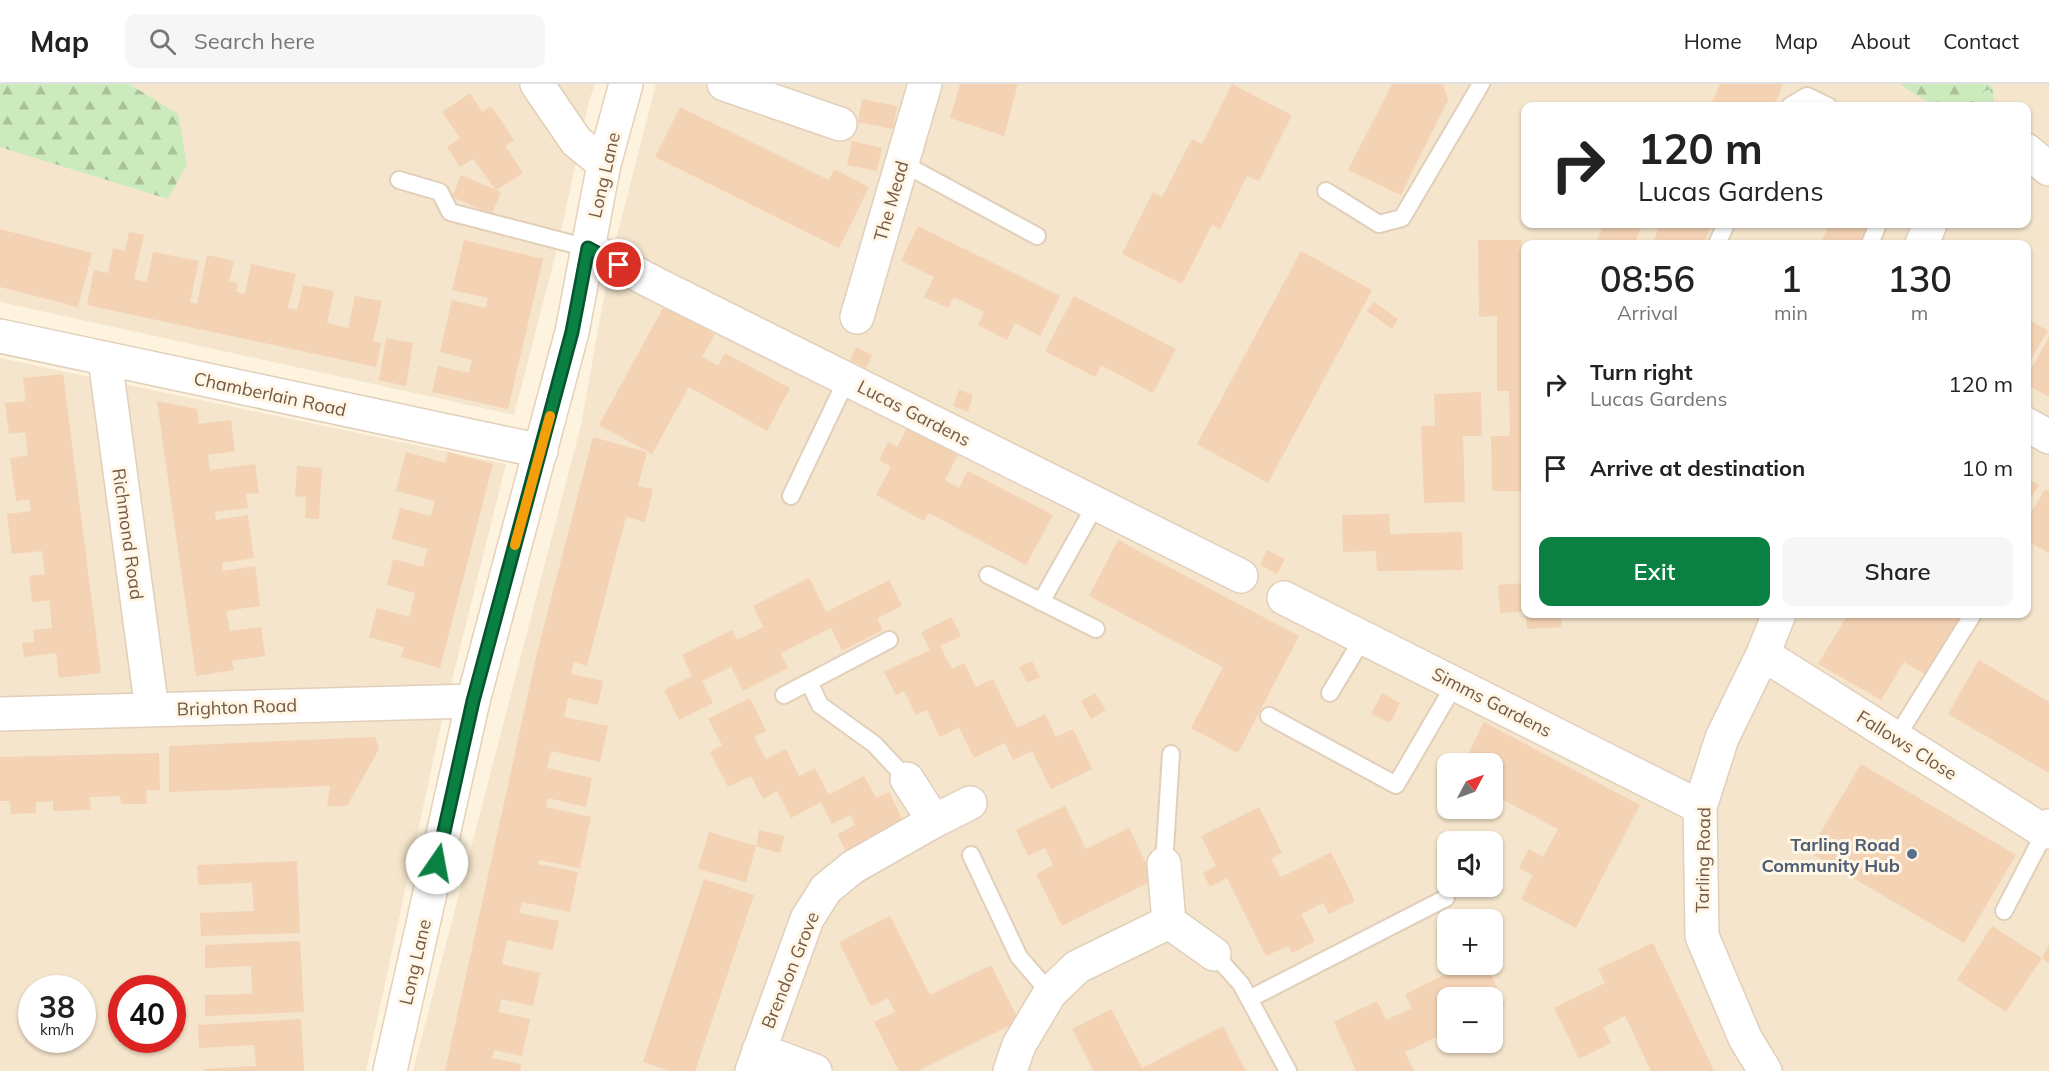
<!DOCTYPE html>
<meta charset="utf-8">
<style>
:root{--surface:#fff;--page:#f6f6f6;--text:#222;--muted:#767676;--line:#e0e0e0;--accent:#0b8043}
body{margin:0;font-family:Mulish,sans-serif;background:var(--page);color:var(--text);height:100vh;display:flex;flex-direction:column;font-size:22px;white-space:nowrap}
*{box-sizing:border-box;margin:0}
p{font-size:20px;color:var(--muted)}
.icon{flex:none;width:33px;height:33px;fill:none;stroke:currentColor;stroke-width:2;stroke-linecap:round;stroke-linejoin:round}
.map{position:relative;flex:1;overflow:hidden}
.side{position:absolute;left:1521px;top:156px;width:510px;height:378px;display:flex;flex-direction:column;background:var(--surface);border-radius:12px;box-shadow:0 2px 4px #0004}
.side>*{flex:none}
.hud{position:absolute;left:1521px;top:18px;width:510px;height:126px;border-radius:12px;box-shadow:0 2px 4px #0004;background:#fff;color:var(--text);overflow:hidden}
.needle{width:39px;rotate:49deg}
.buttons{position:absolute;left:1437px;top:669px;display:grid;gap:12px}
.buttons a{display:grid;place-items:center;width:66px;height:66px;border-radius:12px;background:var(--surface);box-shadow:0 2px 4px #0004;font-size:30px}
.speed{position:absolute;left:18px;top:891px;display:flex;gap:12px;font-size:30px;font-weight:700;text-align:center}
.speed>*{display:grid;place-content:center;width:78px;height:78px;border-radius:50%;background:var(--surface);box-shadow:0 2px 4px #0004;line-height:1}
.speed small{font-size:15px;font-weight:400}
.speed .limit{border:9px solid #d22;background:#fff;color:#111}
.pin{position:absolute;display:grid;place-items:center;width:51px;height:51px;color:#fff;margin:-26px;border:3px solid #fff;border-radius:50%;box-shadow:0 2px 6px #0007}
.me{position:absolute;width:66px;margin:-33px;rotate:12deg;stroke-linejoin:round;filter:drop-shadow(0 0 4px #0008)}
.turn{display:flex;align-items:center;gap:21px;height:126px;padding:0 18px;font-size:27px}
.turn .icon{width:78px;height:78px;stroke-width:2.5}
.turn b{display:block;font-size:42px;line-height:51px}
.eta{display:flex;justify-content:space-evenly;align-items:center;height:102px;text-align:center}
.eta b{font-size:36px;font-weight:600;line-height:42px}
.cta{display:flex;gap:12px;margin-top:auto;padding:12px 18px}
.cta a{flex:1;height:69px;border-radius:12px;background:var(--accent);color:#fff;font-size:24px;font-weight:600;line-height:69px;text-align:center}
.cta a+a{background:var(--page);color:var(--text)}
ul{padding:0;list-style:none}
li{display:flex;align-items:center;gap:18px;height:84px;padding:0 18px}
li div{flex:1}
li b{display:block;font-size:22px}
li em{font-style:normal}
header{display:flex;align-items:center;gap:36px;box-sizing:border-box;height:84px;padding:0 30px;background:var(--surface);border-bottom:2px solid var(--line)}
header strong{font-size:28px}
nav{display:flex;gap:33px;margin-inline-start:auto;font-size:21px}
.search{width:420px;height:54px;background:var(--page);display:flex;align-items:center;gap:15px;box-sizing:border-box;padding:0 21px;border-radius:12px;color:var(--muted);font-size:22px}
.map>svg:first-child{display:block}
.residential{fill:#f5e5cc;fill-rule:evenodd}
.forest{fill:url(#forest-firs)}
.park{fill:url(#park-crowns)}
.building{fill:#f4d2b4}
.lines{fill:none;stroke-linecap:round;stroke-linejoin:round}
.lane-casing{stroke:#e1cfba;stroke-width:20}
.street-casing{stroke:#e1cfba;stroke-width:36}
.secondary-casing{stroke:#e6d1b7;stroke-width:36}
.lane{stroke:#fff;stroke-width:16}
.street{stroke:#fff;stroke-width:33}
.secondary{stroke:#fff;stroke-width:33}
.route-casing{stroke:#07532c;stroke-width:15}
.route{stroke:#0b8043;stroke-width:10}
.slow{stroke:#f59e0b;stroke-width:10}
.service-dot{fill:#5c6f8a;stroke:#fff6e5;stroke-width:2}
.labels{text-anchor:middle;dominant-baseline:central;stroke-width:6;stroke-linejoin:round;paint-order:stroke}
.street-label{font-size:18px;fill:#745945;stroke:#fff6e5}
.service-label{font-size:18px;font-weight:bold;fill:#4e5e75;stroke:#fff6e5;text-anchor:end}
</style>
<header>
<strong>Map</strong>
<div class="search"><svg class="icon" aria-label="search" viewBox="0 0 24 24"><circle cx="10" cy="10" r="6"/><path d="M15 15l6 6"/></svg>Search here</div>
<nav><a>Home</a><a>Map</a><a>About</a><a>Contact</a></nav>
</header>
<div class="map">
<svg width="2049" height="987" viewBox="0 0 2049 987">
<defs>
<pattern id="forest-firs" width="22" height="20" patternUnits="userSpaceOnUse" patternTransform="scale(1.5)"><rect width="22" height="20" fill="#ccebbc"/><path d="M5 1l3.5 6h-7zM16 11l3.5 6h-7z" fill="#aac19b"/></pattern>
<pattern id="park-crowns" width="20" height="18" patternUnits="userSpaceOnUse" patternTransform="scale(1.5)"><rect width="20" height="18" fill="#ccebbc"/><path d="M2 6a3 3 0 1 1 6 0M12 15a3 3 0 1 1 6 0" fill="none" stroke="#aac19b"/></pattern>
</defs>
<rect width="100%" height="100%" fill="#fdf3de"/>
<path class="residential" d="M0,0H595L589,17L559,157L514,331L0,218Z
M656,0H2049V987H413L581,341L610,179ZM1526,22H2026V140H1526ZM1526,160H2026V530H1526ZM1448,680H1492V724H1448ZM1448,758H1492V802H1448ZM1448,836H1492V880H1448ZM1448,914H1492V958H1448Z
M0,274L506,380L442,636L366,987H0ZM32,904H82V956H32ZM122,904H172V956H122Z"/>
<path class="forest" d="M0,0H129L178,30L187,80L168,115L0,63Z
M1900,0H1987L1993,3C1981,9 1966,21 1953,22C1936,25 1913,10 1900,0Z"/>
<path class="park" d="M1993,3L1994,22H1956Z"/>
<path class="building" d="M960,0H1018L1004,52L950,34Z
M1232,0L1292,31L1259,97L1247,92L1220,145L1212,141L1182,200L1122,170L1153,108L1162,113L1192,55L1202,60Z
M1392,0H1443L1448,16L1401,111L1348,86Z
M1720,0H1783L1774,22L1763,19L1762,22H1710Z
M470,9L482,28L491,22L514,56L505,62L523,89L496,106L501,108L492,130L452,113L461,91L496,106L473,75L460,83L447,63L460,54L442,28Z
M862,15L897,22L893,45L858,38Z
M680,23L829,96L834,85L869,103L839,164L655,73Z
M852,57L882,64L877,87L847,81Z
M1604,140H1637L1642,142L1634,160H1595Z
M1660,140H1712L1703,160H1653Z
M1830,140H1869L1860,160H1820Z
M918,142L1060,212L1040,252L1015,239L1007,256L978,241L984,228L954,213L948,224L924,213L934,193L901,177Z
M0,145L92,169L78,223L0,203Z
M129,148L144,151L134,195L147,198L153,168L199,177L190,218L197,220L207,171L234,177L229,197L238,199L236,208L245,210L251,180L296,190L288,224L297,226L303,201L334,207L327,239L348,244L355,212L382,217L373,257L381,259L376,283L87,221L94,186L108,189L113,164L125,167Z
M464,156L543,175L508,325L432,308L438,282L469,289L472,276L440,268L452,216L486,224L488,214L452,206Z
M1478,156H1521L1522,227H1526V407H1492L1491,352H1510L1509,307H1497V232L1479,233Z
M1301,167L1372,206L1268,399L1197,360Z
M1074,212L1176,265L1153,309L1101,281L1095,293L1045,267Z
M1374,218L1398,235L1392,245L1367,227Z
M664,222L715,250L702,273L718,282L725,269L790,304L767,347L689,303L652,370L599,341Z
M2026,234L2048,247L2026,283Z
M2049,253V313L2026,300V294Z
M386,254L413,259L406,302L379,296Z
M856,263L872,271L866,284L850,276Z
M63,290L101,589L59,594L56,569L24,573L22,559L35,558L33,546L52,544L49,516L32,518L29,492L45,490L42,467L12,470L7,430L31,427L29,415L16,417L10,374L28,371L25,348L9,350L5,319L26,317L23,294Z
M959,306L973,311L968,328L953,322Z
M1481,308L1482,352H1463L1465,418L1424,419L1421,342H1435L1434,310Z
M157,317L197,325L199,340L231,336L235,367L208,371L210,386L255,380L259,409L246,410L248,424L215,428L216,436L248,431L254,474L222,479L223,487L255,482L260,522L226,527L230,547L261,543L265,572L232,577L234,586L196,592Z
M908,342L959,369L945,396L959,404L968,387L1053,431L1026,481L929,429L924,437L876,411L891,383L879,376L888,358L897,363Z
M593,353L647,368L638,402L653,405L645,438L626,433L587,582L574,578L571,590L603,597L598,621L568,614L564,633L608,642L600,678L551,667L547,684L592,694L586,723L548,714L546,723L591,733L580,784L539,776L538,780L578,788L570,828L522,818L519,829L559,837L553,866L507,856L502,880L540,889L533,922L501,915L499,928L530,935L522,972L494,966L492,974L521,980L520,987H445L537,569Z
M406,368L445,379L448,368L493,380L440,584L401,573L404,563L369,553L377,524L409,533L415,509L387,501L393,475L423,483L428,465L392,455L400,424L431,432L435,417L396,407Z
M297,382L322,384L319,435L305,434L306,413L295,412Z
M2026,394L2039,401L2026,422Z
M2045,405L2049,407V469L2026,456V437Z
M1389,430L1390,450L1462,448L1463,486L1377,487L1376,467L1343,468L1342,431Z
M1118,456L1299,552L1238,669L1191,644L1223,583L1089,512Z
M1267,466L1285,475L1277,490L1260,481Z
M809,494L826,528L889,496L902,522L877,534L883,546L842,567L831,544L781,569L788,584L743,607L731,583L702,597L713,619L679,636L664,606L692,592L682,571L732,546L737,556L763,543L753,522Z
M1526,499V527L1500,529L1498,501Z
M1526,530H1561L1562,543L1527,545Z
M1667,530H1698V532L1667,534Z
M1848,530H1964L1928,592L1904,578L1881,616L1818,580Z
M951,533L961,552L940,562L952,585L964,579L976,603L993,595L1017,644L1045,630L1056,653L1073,645L1092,685L1051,705L1032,667L1013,676L1005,659L974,674L959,643L940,653L927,626L916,631L904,607L896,611L884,588L930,566L921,548Z
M1979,576L2049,618V689L1948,630Z
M1032,577L1040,593L1027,599L1019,583Z
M1095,609L1106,626L1091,635L1081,617Z
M1382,609L1400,619L1390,639L1371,630Z
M750,614L766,647L754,653L766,675L786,665L799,692L815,684L829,711L864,692L876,714L889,708L904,739L847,769L837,750L855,741L850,731L832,740L821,718L791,734L777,707L763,715L751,692L728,703L710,668L722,661L708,635Z
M1484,638L1640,721L1576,844L1521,815L1533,791L1519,784L1529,765L1543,773L1558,745L1492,710V680H1463Z
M375,653L379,665L347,722H327L330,702L169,708V662Z
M159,669L160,706H146L147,720H121L120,712L90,713L91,726L53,727V717L36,718V729L11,730L10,717H0V673Z
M1861,680L2016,771L1964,859L1809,768Z
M1065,722L1086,765L1129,744L1154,796L1062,842L1036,790L1053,781L1045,764L1028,772L1016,746Z
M1259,723L1282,769L1271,775L1281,793L1331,768L1355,817L1329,830L1323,819L1301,830L1315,857L1292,869L1288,862L1266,872L1227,794L1210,803L1203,789L1216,782L1201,752Z
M759,746L784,752L780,769L756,762Z
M709,748L756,762L746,798L698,785Z
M297,777L300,849L201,852L200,829L254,827L252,799L198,801L197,781Z
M704,795L754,811L695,987H670L643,978Z
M890,832L930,911L991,881L1019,937L917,987H899L874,938L895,928L888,914L871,922L839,858Z
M1992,842L2042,874L2006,928L1957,896Z
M300,857L304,928L205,932V911L252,910L251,882L205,884V861Z
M1653,859L1714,987H1651L1625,932L1603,943L1611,959L1579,975L1554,924L1605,899L1598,885Z
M2049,861V879L2042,874Z
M1454,880H1486L1505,921L1492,927V914H1448V948L1405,968L1414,987H1356L1334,938L1377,917L1386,936L1412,924L1405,910L1449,889L1447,884Z
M1111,925L1142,984L1223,942L1246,987H1094L1072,945Z
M301,935L304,987H204V985L256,982L254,961L199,964L198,941Z"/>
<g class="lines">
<defs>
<path id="lane" d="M1790,22L1807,12L1828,22
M902,79L1037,152
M399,96L440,108L450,128L588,164
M1326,107L1379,140L1402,134L1481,0
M1717,160L1726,140
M1870,160L1878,140
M791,412L847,295
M988,491L1096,545
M1041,518L1096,420
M889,556L809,598L820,621L874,660L907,695
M1330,609L1363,554
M784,611L809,598
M1269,632L1396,701L1455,600
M1896,654L1973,530
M971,771L1019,873L1050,909
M1164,780L1171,670
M2004,827L2045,748
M1214,870L1241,900L1288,987
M1249,915L1446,814"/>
<path id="street" d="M537,0L576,57L604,80
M724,0L840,40
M2026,66L2049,85
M1922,160L1930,140
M588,164L654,199L1241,492
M857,233L925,0
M0,252L541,367
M105,275L152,626
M2026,340L2049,353
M1284,514L1700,723
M1763,570L2045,748L2049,742
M0,630L473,617
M934,737L970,719
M1164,780L1169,838L1214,870
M759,966L815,987
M752,987L807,835L826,805L853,783L934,737L907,695
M1010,987L1019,961L1050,909L1077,883L1169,838
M1765,987L1745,954L1702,852L1700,723L1722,654L1763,570L1779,530"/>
<path id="secondary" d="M390,987L473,617L572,248L604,80L626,0"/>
</defs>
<use href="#lane" class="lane-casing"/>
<use href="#street" class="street-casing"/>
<use href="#secondary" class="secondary-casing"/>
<use href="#lane" class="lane"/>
<use href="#street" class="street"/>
<use href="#secondary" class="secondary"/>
</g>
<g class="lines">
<defs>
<path id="route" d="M437,779L473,617L572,248L588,164L619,181"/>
</defs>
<use href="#route" class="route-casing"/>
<use href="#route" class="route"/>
<path class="slow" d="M515,461L550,332"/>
</g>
<circle class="service-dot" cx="1912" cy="770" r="6"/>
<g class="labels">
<g class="street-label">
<text transform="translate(604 91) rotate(-77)">Long Lane</text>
<text transform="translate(891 117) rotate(-74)">The Mead</text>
<text transform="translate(270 310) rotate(12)">Chamberlain Road</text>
<text transform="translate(914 329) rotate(27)">Lucas Gardens</text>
<text transform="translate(128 450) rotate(82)">Richmond Road</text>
<text transform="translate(1492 618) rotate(27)">Simms Gardens</text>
<text transform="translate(237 623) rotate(-2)">Brighton Road</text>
<text transform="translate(1907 661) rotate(32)">Fallows Close</text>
<text transform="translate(1703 776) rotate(-89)">Tarling Road</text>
<text transform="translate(415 878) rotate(-77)">Long Lane</text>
<text transform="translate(790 886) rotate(-68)">Brendon Grove</text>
</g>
<g class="service-label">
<text x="1900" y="760">Tarling Road<tspan x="1900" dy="21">Community Hub</tspan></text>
</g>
</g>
</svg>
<div class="buttons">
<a><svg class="needle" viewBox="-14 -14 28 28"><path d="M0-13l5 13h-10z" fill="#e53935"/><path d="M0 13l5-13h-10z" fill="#767676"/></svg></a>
<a><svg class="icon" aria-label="sound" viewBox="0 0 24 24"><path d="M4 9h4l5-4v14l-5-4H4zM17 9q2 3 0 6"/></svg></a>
<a>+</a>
<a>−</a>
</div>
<div class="speed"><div>38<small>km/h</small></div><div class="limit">40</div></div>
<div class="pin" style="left:619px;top:181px;background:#d93025"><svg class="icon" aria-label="arrive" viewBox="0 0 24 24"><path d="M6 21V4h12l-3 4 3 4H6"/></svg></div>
<svg class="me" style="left:437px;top:779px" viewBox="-20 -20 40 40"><circle r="19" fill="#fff"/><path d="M0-13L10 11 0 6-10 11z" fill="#0b8043"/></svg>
<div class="hud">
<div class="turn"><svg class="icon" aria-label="right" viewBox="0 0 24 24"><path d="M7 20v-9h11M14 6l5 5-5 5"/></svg><div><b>120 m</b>Lucas Gardens</div></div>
</div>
<section class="side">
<div class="eta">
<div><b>08:56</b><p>Arrival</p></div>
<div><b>1</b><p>min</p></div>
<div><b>130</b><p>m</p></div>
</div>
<ul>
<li><svg class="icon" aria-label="right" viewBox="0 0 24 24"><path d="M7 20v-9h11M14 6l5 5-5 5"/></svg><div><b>Turn right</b><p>Lucas Gardens</p></div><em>120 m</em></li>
<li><svg class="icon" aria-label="arrive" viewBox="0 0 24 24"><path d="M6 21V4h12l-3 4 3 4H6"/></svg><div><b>Arrive at destination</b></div><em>10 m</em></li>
</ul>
<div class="cta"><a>Exit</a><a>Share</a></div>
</section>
</div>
